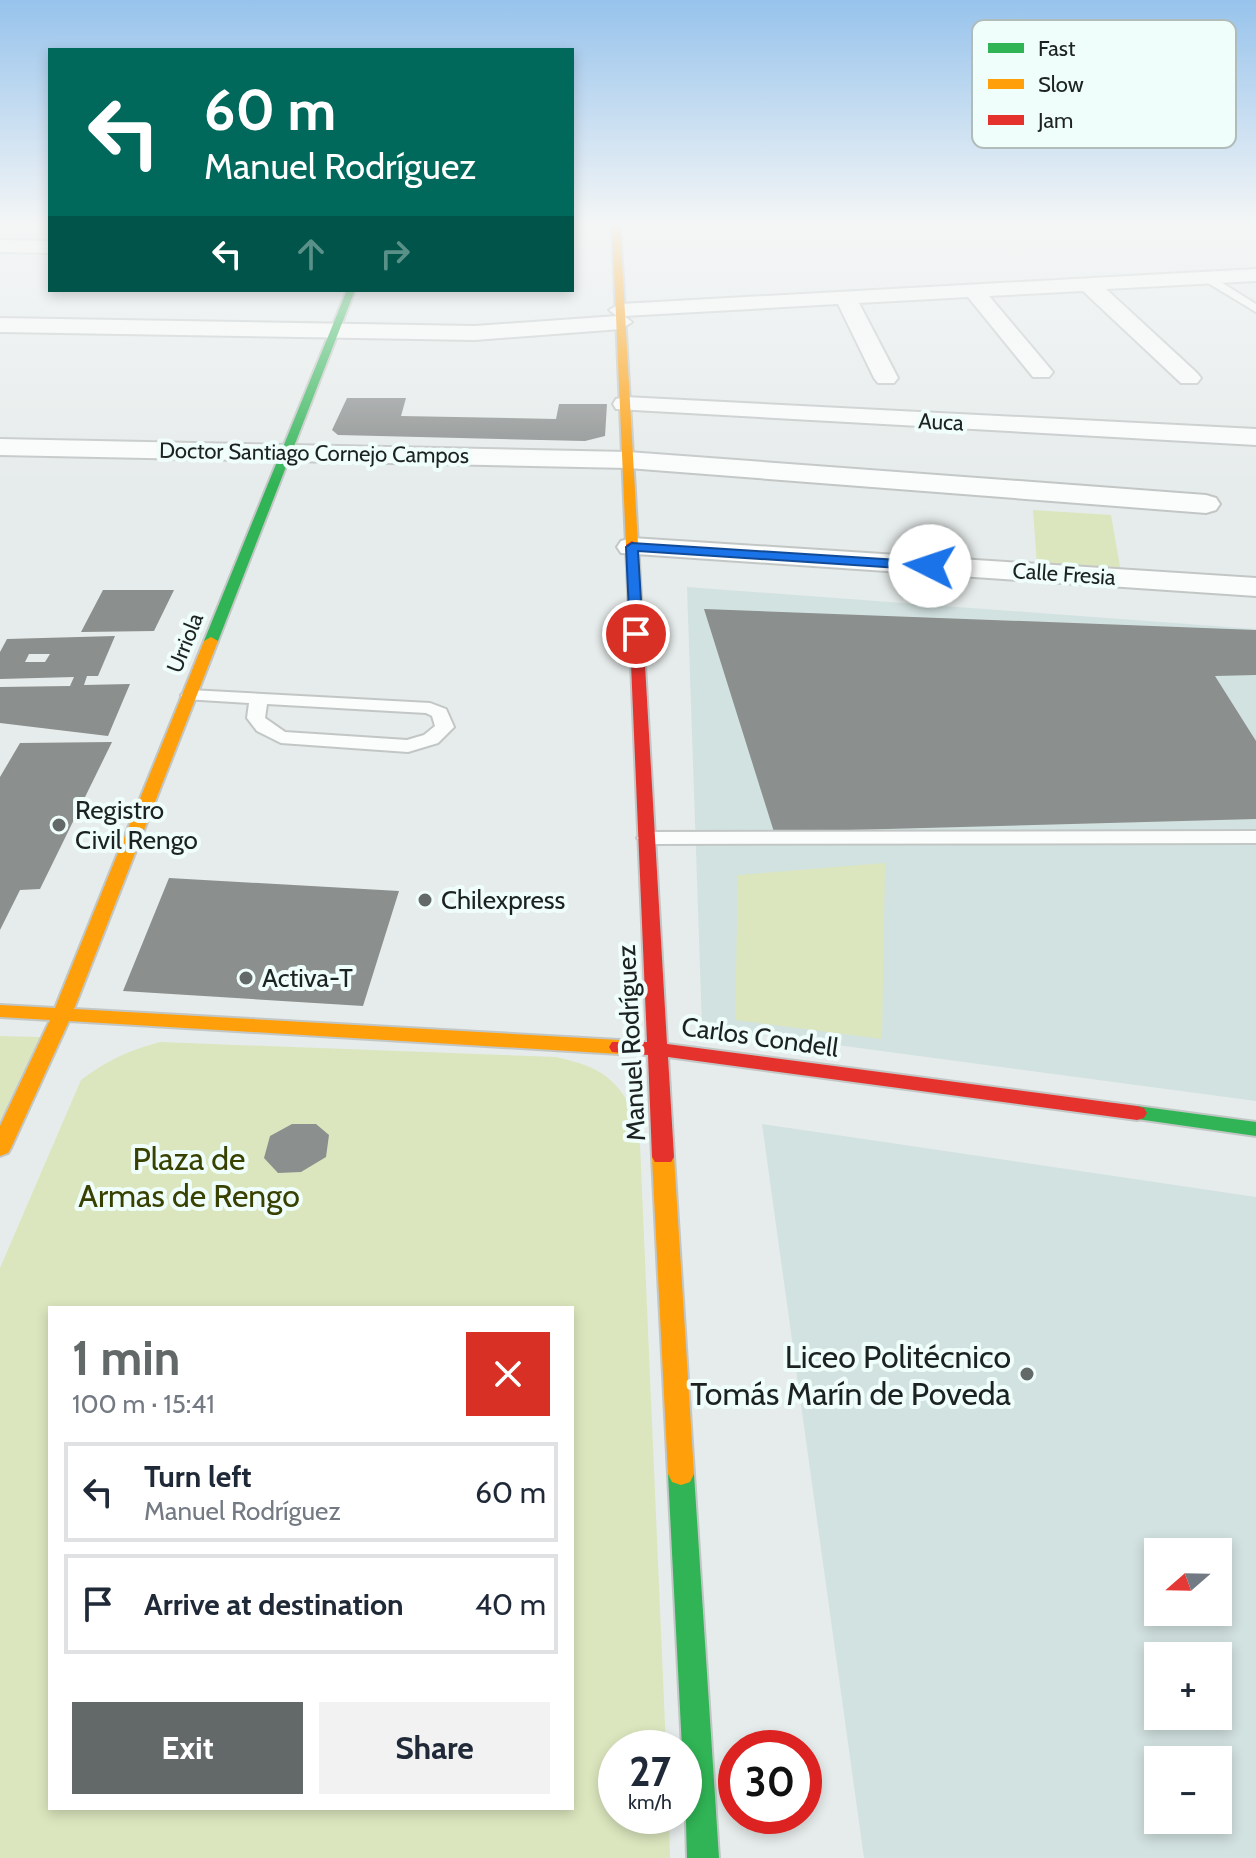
<!DOCTYPE html>
<meta charset="utf-8">
<style>
:root{--surface:#fff;--page:#f2f2f3;--text:#1f2937;--muted:#747a83;--line:#e0e1e3;--accent:#636968}
body{margin:0;font-family:Cabin,sans-serif;background:var(--page);color:var(--text);height:100vh;display:flex;flex-direction:column;font-size:30px;white-space:nowrap}
*{box-sizing:border-box;margin:0}
p{font-size:26px;color:var(--muted)}
.icon{flex:none;width:44px;height:44px;fill:none;stroke:currentColor;stroke-width:2;stroke-linecap:round;stroke-linejoin:round}
.map{position:relative;flex:1;overflow:hidden}
.sheet{position:absolute;left:48px;top:1306px;width:526px;height:504px;display:flex;flex-direction:column;background:var(--surface);border-radius:0px;box-shadow:0 4px 12px #0003}
.sheet>*{flex:none}
.banner{position:absolute;left:48px;top:48px;width:526px;height:244px;border-radius:0px;box-shadow:0 4px 12px #0003;background:#00695c;color:#fff;overflow:hidden}
.needle{width:52px;rotate:250deg}
.controls{position:absolute;left:1144px;top:1538px;display:grid;gap:16px}
.controls a{display:grid;place-items:center;width:88px;height:88px;border-radius:0px;background:var(--surface);box-shadow:0 4px 12px #0003;font-size:40px}
.speed{position:absolute;left:598px;top:1730px;display:flex;gap:16px;font-size:40px;font-weight:700;text-align:center}
.speed>*{display:grid;place-content:center;width:104px;height:104px;border-radius:50%;background:var(--surface);box-shadow:0 4px 12px #0003;line-height:1}
.speed small{font-size:20px;font-weight:400}
.speed .limit{border:12px solid #d22;background:#fff;color:#111}
.pin{position:absolute;display:grid;place-items:center;width:68px;height:68px;color:#fff;margin:-34px;border:4px solid #fff;border-radius:50%;box-shadow:0 2px 8px #0007}
.me{position:absolute;width:88px;margin:-44px;rotate:274deg;stroke-linejoin:round;filter:drop-shadow(0 0 6px #0008)}
.turn{display:flex;align-items:center;gap:28px;height:168px;padding:0 24px;font-size:36px}
.turn .icon{width:104px;height:104px;stroke-width:2.5}
.turn b{display:block;font-size:56px;line-height:68px}
.lanes{display:flex;align-items:center;height:76px;padding:0 24px;background:#0003;justify-content:center;gap:40px;direction:ltr}
.lanes .off{opacity:.35}
.round{display:grid;place-items:center;flex:none;width:84px;height:84px;border-radius:0px;background:var(--page)}
.summary{display:flex;align-items:center;justify-content:space-between;height:136px;padding:0 24px}
h1{font-size:48px;font-weight:700;line-height:60px;color:var(--accent)}
.cta{display:flex;gap:16px;margin-top:auto;padding:16px 24px}
.cta a{flex:1;height:92px;border-radius:0px;background:var(--accent);color:#fff;font-size:32px;font-weight:700;line-height:92px;text-align:center}
.cta a+a{background:var(--page);color:var(--text)}
ul{padding:0;list-style:none}
li{display:flex;align-items:center;gap:24px;height:100px;margin:0 16px 12px;padding:0 8px;border:4px solid var(--line);border-radius:0px}
li div{flex:1}
li b{display:block;font-size:30px}
li em{font-style:normal}
.map>svg:first-child{display:block}
.built{fill:#d2e2e0;fill-rule:evenodd}
.green{fill:#dbe6be;fill-rule:evenodd}
.building{fill:#8b8f8e;fill-rule:evenodd}
.lines{fill:none;stroke-linecap:round;stroke-linejoin:round}
.lane-casing{stroke:#c2c7c6;stroke-width:4}
.street-casing{stroke:#c2c7c6;stroke-width:4}
.fast-casing{stroke:#c2c7c6;stroke-width:4}
.slow-casing{stroke:#c2c7c6;stroke-width:4}
.jam-casing{stroke:#c2c7c6;stroke-width:4}
.lane{fill:#fbfcfc;fill-rule:evenodd}
.street{fill:#fbfcfc;fill-rule:evenodd}
.fast{fill:#30b455;fill-rule:evenodd}
.slow{fill:#ff9f0a;fill-rule:evenodd}
.jam{fill:#e5322d;fill-rule:evenodd}
.route{fill:#1a73e8;stroke:#114b97;stroke-width:2}
.poi-dot{fill:#636968;stroke:#effefb;stroke-width:3}
.labels{text-anchor:middle;dominant-baseline:central;stroke-width:8;stroke-linejoin:round;paint-order:stroke}
.far-street-label{font-size:22px;fill:#1c2221;stroke:#effefb}
.poi-label{font-size:26px;fill:#1c2221;stroke:#effefb;text-anchor:start}
.street-label{font-size:26px;fill:#1c2221;stroke:#effefb}
.near-park-label{font-size:32px;fill:#384100;stroke:#effefb}
.near-poi-label{font-size:32px;fill:#1c2221;stroke:#effefb;text-anchor:end}
.key{fill:#effefb;stroke:#b0bcba;stroke-width:2}
.key-label{font-size:22px;fill:#1c2221}
</style>
<div class="map">
<svg width="1256" height="1858" viewBox="0 0 1256 1858">
<rect width="100%" height="100%" fill="#e6eceb"/>
<path class="built" d="M687,587L1256,629V1101L702,1027Z
M762,1124L1256,1197V1858H864ZM1158,1552H1218V1612H1158ZM1158,1656H1218V1716H1158ZM1158,1760H1218V1820H1158Z"/>
<path class="green" d="M1033,510L1111,515L1121,572L1037,566Z
M885,863L882,1039L735,1020L738,875Z
M0,1036L40,1037L0,1121Z
M160,1042L556,1057C604,1068 616,1078 639,1121L666,1748H616V1816H669L670,1858H0V1268L81,1080C106,1061 129,1050 160,1042ZM50,1308H572V1808H50Z"/>
<path class="building" d="M347,398H406L401,416L556,419L559,404H607L605,436L585,441L338,435L332,430Z
M103,590H174L154,631L81,632Z
M704,609L1256,630V675L1215,676L1256,741V819L774,832Z
M115,636L98,676H87L84,685L130,684L108,736L0,723V687L70,686L74,677L0,679V652L7,639ZM29,654H50L45,662H25Z
M112,742L40,889L20,890L0,930V777L20,743Z
M169,878L399,891L363,1006L123,991Z
M292,1124H316L329,1135L326,1157L301,1172L278,1173L264,1158L270,1136Z"/>
<g class="lines">
<defs>
<path id="lane" d="M1203,276H1211L1256,304V312L1203,280Z
M190,690L430,703L446,709L454,727L438,743L408,752L281,743L257,731L247,718L249,703L184,699L181,695ZM267,704L426,713L432,716L435,726L424,735L407,740L285,732L265,718Z
M1256,831V843L647,844L637,838L647,832Z"/>
<path id="street" d="M0,240L50,241V253L0,252Z
M1256,269V281L1106,289L1197,373L1201,378L1197,383H1181L1083,291L989,296L1053,372L1049,377H1033L968,297L859,303L898,378L894,383H878L874,378L838,304L624,316L632,322L621,329L475,340L0,332V318L475,326L617,316L609,310L620,304Z
M625,397L1256,429V445L616,409L613,404L616,399Z
M0,439L628,452L1206,495L1216,498L1220,504L1216,510L1206,513L628,468L0,455Z
M632,538L1256,578V596L621,553L617,547L621,541Z"/>
<path id="fast" d="M347,290H355L218,641L211,645L206,644L204,641Z
M1137,1106L1256,1122V1136L1130,1118L1127,1113L1130,1108Z
M681,1463L690,1466L694,1474L719,1858H687L684,1748H682L668,1474L672,1466Z"/>
<path id="slow" d="M612,225H620L638,545L632,549L626,545Z
M211,637L218,641L74,1009L619,1040L626,1042L629,1047L626,1052L619,1054L69,1021L11,1148L8,1153L0,1156V1126L50,1020L0,1017V1005L55,1008L204,641Z
M663,1149L671,1152L674,1157L694,1474L690,1482L681,1485L672,1482L668,1474L652,1157L655,1152Z"/>
<path id="jam" d="M632,541L638,545L667,1044L1137,1106L1144,1108L1147,1113L1144,1118L1137,1120L668,1057L674,1157L671,1162H655L652,1157L648,1055L612,1052L609,1047L612,1042H647L626,545Z"/>
</defs>
<use href="#lane" class="lane-casing"/>
<use href="#street" class="street-casing"/>
<use href="#fast" class="fast-casing"/>
<use href="#slow" class="slow-casing"/>
<use href="#jam" class="jam-casing"/>
<use href="#lane" class="lane"/>
<use href="#street" class="street"/>
<use href="#fast" class="fast"/>
<use href="#slow" class="slow"/>
<use href="#jam" class="jam"/>
</g>
<linearGradient id="sky" x2="0" y2="1"><stop stop-color="#97c3ec"/><stop offset="0.46" stop-color="#f4f6f6"/><stop offset="1" stop-color="#f4f6f6" stop-opacity="0"/></linearGradient>
<rect width="1256" height="485" fill="url(#sky)"/>
<path class="route" d="M632,543L930,562L937,566L930,570L638,551L643,634L636,638L630,634L626,547Z"/>
<g class="poi-dot">
<circle cx="59" cy="825" r="8"/>
<circle cx="425" cy="900" r="8"/>
<circle cx="246" cy="978" r="8"/>
<circle cx="1027" cy="1374" r="8"/>
</g>
<g class="labels">
<g class="far-street-label">
<text transform="translate(941 422) rotate(3)">Auca</text>
<text transform="translate(314 453) rotate(1)">Doctor Santiago Cornejo Campos</text>
<text transform="translate(1064 574) rotate(4)">Calle Fresia</text>
<text transform="translate(185 643) rotate(-68)">Urriola</text>
</g>
<g class="poi-label">
<text x="75" y="810">Registro<tspan x="75" dy="30">Civil Rengo</tspan></text>
<text x="441" y="900">Chilexpress</text>
<text x="262" y="978">Activa-T</text>
</g>
<g class="street-label">
<text transform="translate(760 1037) rotate(8)">Carlos Condell</text>
<text transform="translate(631 1043) rotate(-93)">Manuel Rodríguez</text>
</g>
<g class="near-park-label">
<text x="189" y="1158">Plaza de<tspan x="189" dy="37">Armas de Rengo</tspan></text>
</g>
<g class="near-poi-label">
<text x="1011" y="1356">Liceo Politécnico<tspan x="1011" dy="37">Tomás Marín de Poveda</tspan></text>
</g>
</g>
<rect x="972" y="20" width="264" height="128" rx="12" class="key"/>
<rect x="988" y="43" width="36" height="10" fill="#30b455"/>
<rect x="988" y="79" width="36" height="10" fill="#ff9f0a"/>
<rect x="988" y="115" width="36" height="10" fill="#e5322d"/>
<g class="key-label">
<text x="1038" y="56">Fast</text>
<text x="1038" y="92">Slow</text>
<text x="1038" y="128">Jam</text>
</g>
</svg>
<div class="controls">
<a><svg class="needle" viewBox="-14 -14 28 28"><path d="M0-13l5 13h-10z" fill="#e53935"/><path d="M0 13l5-13h-10z" fill="#747a83"/></svg></a>
<a>+</a>
<a>−</a>
</div>
<div class="speed"><div>27<small>km/h</small></div><div class="limit">30</div></div>
<div class="pin" style="left:636px;top:634px;background:#d93025"><svg class="icon" aria-label="arrive" viewBox="0 0 24 24"><path d="M6 21V4h12l-3 4 3 4H6"/></svg></div>
<svg class="me" style="left:930px;top:566px" viewBox="-20 -20 40 40"><circle r="19" fill="#fff"/><path d="M0-13L10 11 0 6-10 11z" fill="#1a73e8"/></svg>
<div class="banner">
<div class="turn"><svg class="icon" aria-label="left" viewBox="0 0 24 24"><path d="M17 20v-9H6M10 6l-5 5 5 5"/></svg><div><b>60 m</b>Manuel Rodríguez</div></div>
<div class="lanes"><svg class="icon" aria-label="left" viewBox="0 0 24 24"><path d="M17 20v-9H6M10 6l-5 5 5 5"/></svg><svg class="icon off" aria-label="ahead" viewBox="0 0 24 24"><path d="M12 20V5M6 11l6-6 6 6"/></svg><svg class="icon off" aria-label="right" viewBox="0 0 24 24"><path d="M7 20v-9h11M14 6l5 5-5 5"/></svg></div>
</div>
<section class="sheet">
<div class="summary"><div><h1>1 min</h1><p>100 m · 15:41</p></div><a class="round" style="background:#d93025;color:#fff"><svg class="icon" aria-label="close" viewBox="0 0 24 24"><path d="M6 6l12 12M18 6L6 18"/></svg></a></div>
<ul>
<li><svg class="icon" aria-label="left" viewBox="0 0 24 24"><path d="M17 20v-9H6M10 6l-5 5 5 5"/></svg><div><b>Turn left</b><p>Manuel Rodríguez</p></div><em>60 m</em></li>
<li><svg class="icon" aria-label="arrive" viewBox="0 0 24 24"><path d="M6 21V4h12l-3 4 3 4H6"/></svg><div><b>Arrive at destination</b></div><em>40 m</em></li>
</ul>
<div class="cta"><a>Exit</a><a>Share</a></div>
</section>
</div>
